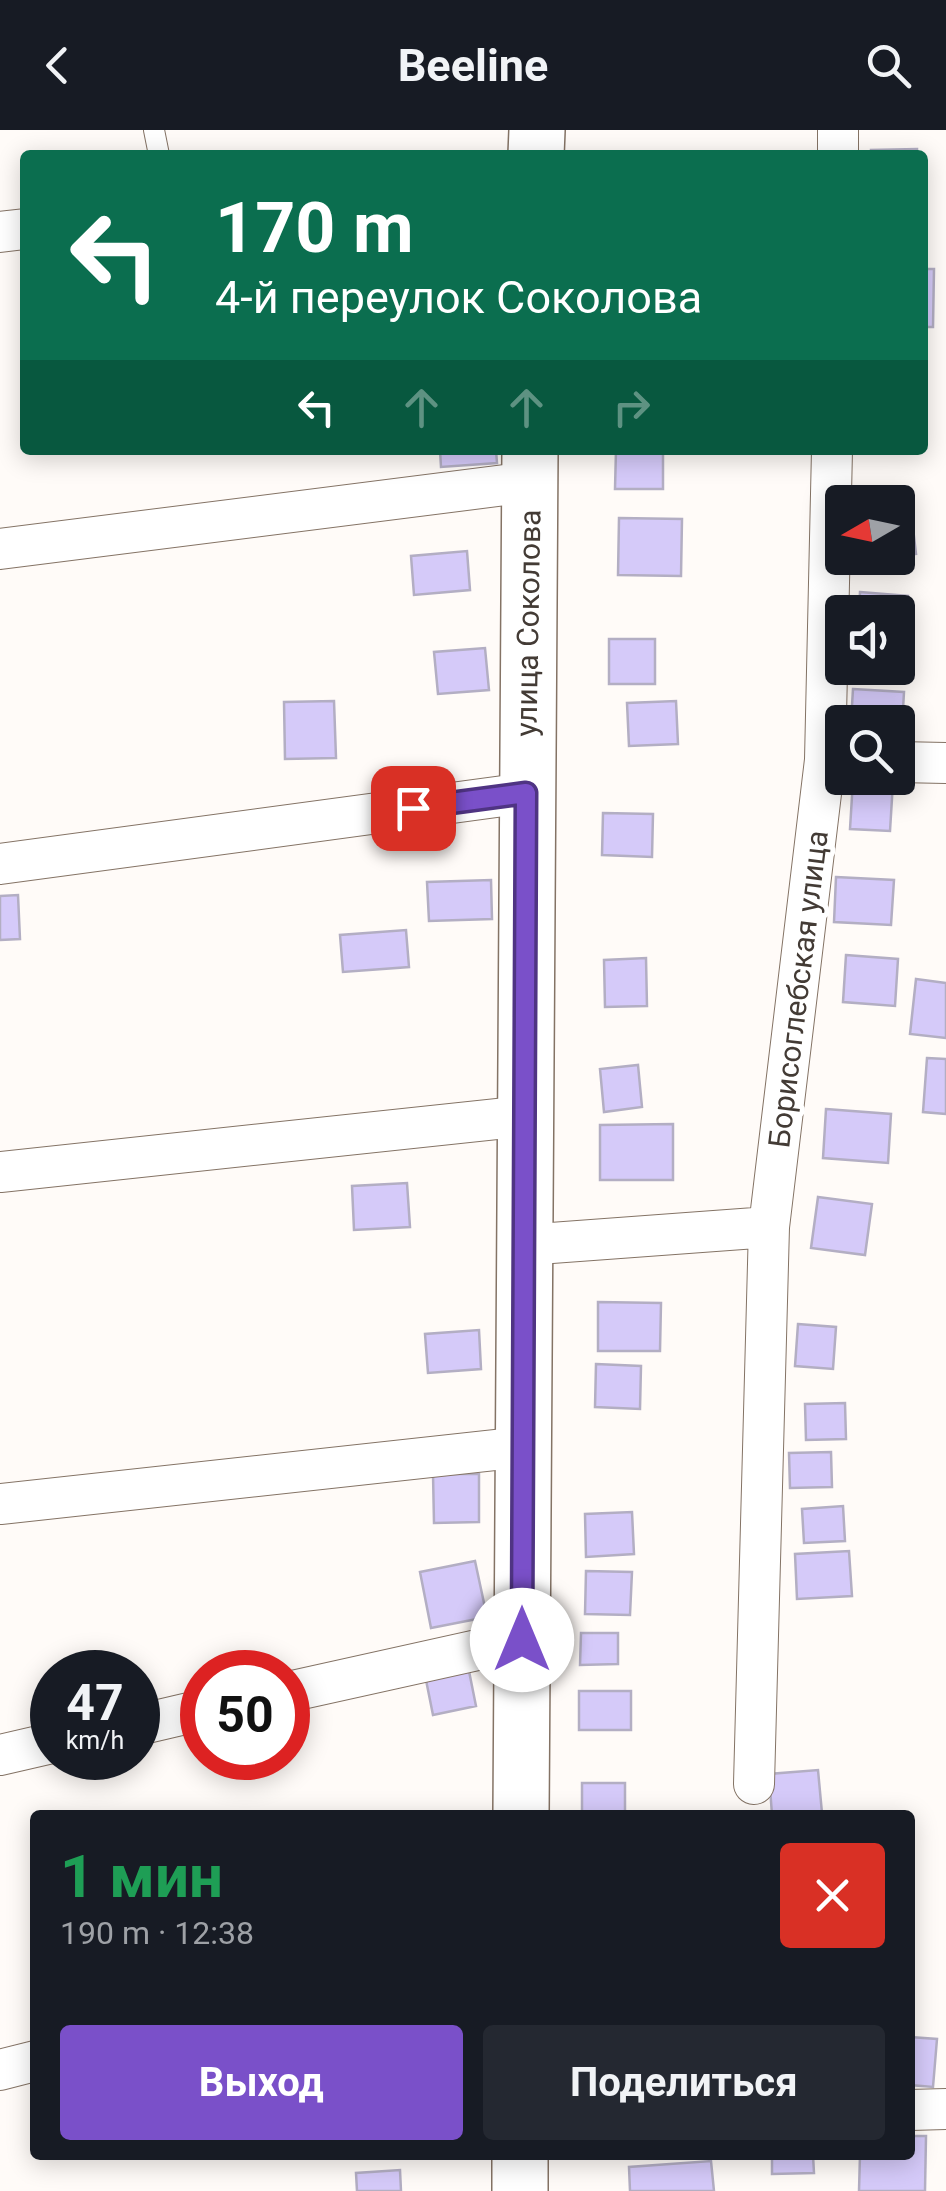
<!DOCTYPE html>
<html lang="ru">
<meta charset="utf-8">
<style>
:root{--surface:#171b24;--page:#242831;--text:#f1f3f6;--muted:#9ea1a6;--accent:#7a50c9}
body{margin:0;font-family:Roboto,sans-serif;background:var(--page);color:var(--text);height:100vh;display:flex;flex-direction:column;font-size:38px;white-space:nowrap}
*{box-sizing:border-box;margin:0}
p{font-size:32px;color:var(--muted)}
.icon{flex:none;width:55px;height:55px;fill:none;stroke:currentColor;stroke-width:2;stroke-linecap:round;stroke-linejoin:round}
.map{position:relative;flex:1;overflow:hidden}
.details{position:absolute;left:30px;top:1680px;width:885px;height:350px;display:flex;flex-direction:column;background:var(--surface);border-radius:10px;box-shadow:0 5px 25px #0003}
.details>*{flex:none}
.hud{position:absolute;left:20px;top:20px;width:908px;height:305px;border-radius:10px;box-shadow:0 5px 25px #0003;background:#0b6e4f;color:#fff;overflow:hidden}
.needle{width:65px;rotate:261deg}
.controls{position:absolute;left:825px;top:355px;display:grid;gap:20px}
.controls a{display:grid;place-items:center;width:90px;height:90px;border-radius:10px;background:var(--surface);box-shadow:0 5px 25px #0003;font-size:50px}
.speed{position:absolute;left:30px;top:1520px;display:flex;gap:20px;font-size:50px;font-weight:700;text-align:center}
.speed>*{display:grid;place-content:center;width:130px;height:130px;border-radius:50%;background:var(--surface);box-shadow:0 5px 25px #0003;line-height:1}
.speed small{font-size:25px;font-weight:400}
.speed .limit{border:15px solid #d22;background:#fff;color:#111}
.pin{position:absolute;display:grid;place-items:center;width:85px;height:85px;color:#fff;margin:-42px;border-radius:20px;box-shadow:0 5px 15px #0006}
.me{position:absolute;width:110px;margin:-55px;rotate:0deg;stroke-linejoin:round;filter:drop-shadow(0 0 8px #0008)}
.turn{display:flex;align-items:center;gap:35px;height:210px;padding:0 30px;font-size:45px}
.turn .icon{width:130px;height:130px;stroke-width:2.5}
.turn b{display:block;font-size:70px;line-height:85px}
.lanes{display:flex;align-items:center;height:95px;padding:0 30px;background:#0003;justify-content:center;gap:50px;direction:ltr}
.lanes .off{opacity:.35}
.round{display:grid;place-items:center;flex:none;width:105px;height:105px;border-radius:10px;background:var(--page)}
.overview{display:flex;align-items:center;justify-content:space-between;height:170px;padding:0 30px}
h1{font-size:60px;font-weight:700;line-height:75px;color:#1e9e55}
.cta{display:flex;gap:20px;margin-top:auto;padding:20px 30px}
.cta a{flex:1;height:115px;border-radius:10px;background:var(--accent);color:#fff;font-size:40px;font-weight:700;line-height:115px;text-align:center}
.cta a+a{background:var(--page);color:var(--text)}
header{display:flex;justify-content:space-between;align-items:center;height:130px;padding:0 30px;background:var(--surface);font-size:45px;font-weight:700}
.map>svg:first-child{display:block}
.building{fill:#d5caf9;stroke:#b3aec3;stroke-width:2.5}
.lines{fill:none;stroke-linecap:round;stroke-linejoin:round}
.service-casing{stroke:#847365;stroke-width:22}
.minor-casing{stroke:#847365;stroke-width:42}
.secondary-casing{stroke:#847365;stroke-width:58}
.service{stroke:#fff;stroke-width:20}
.minor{stroke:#fff;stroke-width:40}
.secondary{stroke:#fff;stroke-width:55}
.route-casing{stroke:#4f3483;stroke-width:25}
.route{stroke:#7a50c9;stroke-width:18}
.labels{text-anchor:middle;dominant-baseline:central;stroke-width:10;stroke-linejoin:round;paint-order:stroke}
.street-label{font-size:30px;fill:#433b35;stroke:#fff}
</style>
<header><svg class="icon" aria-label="back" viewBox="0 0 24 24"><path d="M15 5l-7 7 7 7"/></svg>Beeline<svg class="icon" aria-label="search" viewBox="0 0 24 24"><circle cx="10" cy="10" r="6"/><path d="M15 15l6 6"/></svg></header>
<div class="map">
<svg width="946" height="2061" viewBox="0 0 946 2061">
<rect width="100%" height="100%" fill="#fffbf8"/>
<path class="building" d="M917,19V25H871V20Z
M922,139H934L933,197H922Z
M440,320H496L497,333L441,337Z
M616,320H663V359H615Z
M910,372L916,424L898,426V373Z
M619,388L682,389L681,446L618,445Z
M467,421L470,460L414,465L411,426Z
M860,462L908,466L906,516L898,515V482H859Z
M609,509H655V554H609Z
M485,518L489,560L438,564L434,522Z
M853,559L904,562L901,614H898V592H851Z
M334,571L336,628L285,629L284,572Z
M676,571L678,614L629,616L627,573Z
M853,650L893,652L890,701L850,699Z
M603,683L653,684L652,727L602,725Z
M836,747L894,750L891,795L834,792Z
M491,750L492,789L429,791L427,752Z
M18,765L20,809L0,810V766Z
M406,800L409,837L343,842L340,805Z
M846,825L898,829L895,876L843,872Z
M646,828L647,876L605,877L604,830Z
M916,849L946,853V908L910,904Z
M927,928L946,929V984L923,982Z
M638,935L642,977L604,982L600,939Z
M826,979L891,984L888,1033L823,1028Z
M673,994V1050H600V995Z
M407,1053L410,1097L354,1100L352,1056Z
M818,1067L872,1074L865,1125L811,1118Z
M598,1172L661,1173L660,1221H598Z
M798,1194L836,1197L833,1239L795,1236Z
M479,1200L481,1239L428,1243L425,1204Z
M596,1234L641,1236L640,1279L595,1277Z
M845,1273L846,1309L806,1310L805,1274Z
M831,1322L832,1357L790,1358L789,1323Z
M433,1344H479V1392L434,1393Z
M843,1376L845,1411L804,1413L802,1379Z
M632,1382L634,1424L586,1427L585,1384Z
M849,1421L852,1466L797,1469L795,1424Z
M475,1431L487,1487L431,1498L420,1442Z
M586,1441L632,1442L630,1485L585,1484Z
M581,1503H618V1534L580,1535Z
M468,1536L476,1576L433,1585L425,1545Z
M579,1561H631V1600H579Z
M818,1640L822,1683L772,1685L769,1644Z
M582,1653H625V1685H582Z
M910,1907L937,1909L933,1957L910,1955Z
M910,2006H926L925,2061H859L860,2025H910Z
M772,2025H813L814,2043L772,2044Z
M711,2031L714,2061H630L629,2037Z
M400,2040L401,2061H357L356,2043Z"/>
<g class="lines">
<defs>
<path id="service" d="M154,0L159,25"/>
<path id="minor" d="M838,25V0
M0,102L25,99
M0,419L529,352
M898,632L946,633
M0,734L526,663
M0,1042L525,986
M524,1115L769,1097
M0,1374L523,1317
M288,1562L522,1510
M138,1595L202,1580
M0,1625L52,1613
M754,1654L769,1097L825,630L832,320
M0,1940L35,1931
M910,1980L946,1979"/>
<path id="secondary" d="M536,25L537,0
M521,1685L530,320
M520,2061V2025"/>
</defs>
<use href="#service" class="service-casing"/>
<use href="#minor" class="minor-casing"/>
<use href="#secondary" class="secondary-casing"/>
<use href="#service" class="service"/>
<use href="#minor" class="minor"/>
<use href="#secondary" class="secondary"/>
</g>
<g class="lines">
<defs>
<path id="route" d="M413,678L526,663L522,1510"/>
</defs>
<use href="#route" class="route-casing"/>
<use href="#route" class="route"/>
</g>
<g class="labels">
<g class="street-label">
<text transform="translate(528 493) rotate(-89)">улица Соколова</text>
<text transform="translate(798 859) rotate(-83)">Борисоглебская улица</text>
</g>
</g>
</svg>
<div class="controls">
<a><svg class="needle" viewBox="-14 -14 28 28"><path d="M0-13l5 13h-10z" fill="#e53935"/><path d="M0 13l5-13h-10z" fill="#9ea1a6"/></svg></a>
<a><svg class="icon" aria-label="sound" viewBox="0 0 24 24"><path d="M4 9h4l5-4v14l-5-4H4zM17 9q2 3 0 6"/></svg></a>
<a><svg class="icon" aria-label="search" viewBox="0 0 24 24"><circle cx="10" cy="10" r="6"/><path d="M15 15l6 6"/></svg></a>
</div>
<div class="speed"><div>47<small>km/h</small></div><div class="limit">50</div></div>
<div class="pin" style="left:413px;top:678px;background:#d93025"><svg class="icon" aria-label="arrive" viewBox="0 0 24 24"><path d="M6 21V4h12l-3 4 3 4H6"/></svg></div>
<svg class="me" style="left:522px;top:1510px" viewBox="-20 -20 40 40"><circle r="19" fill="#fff"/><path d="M0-13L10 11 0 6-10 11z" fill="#7a50c9"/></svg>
<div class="hud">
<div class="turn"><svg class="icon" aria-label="left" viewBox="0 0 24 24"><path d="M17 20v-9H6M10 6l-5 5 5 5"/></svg><div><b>170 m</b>4-й переулок Соколова</div></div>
<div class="lanes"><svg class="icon" aria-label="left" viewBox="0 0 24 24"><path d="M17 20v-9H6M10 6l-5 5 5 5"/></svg><svg class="icon off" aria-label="ahead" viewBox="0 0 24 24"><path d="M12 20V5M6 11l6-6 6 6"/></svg><svg class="icon off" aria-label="ahead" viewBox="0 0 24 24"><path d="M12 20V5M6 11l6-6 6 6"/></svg><svg class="icon off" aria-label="right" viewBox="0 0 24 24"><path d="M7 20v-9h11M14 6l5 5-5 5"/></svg></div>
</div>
<section class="details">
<div class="overview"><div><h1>1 мин</h1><p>190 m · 12:38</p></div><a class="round" style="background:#d93025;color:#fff"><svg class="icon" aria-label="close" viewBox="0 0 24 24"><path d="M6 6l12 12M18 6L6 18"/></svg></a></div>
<div class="cta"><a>Выход</a><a>Поделиться</a></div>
</section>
</div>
